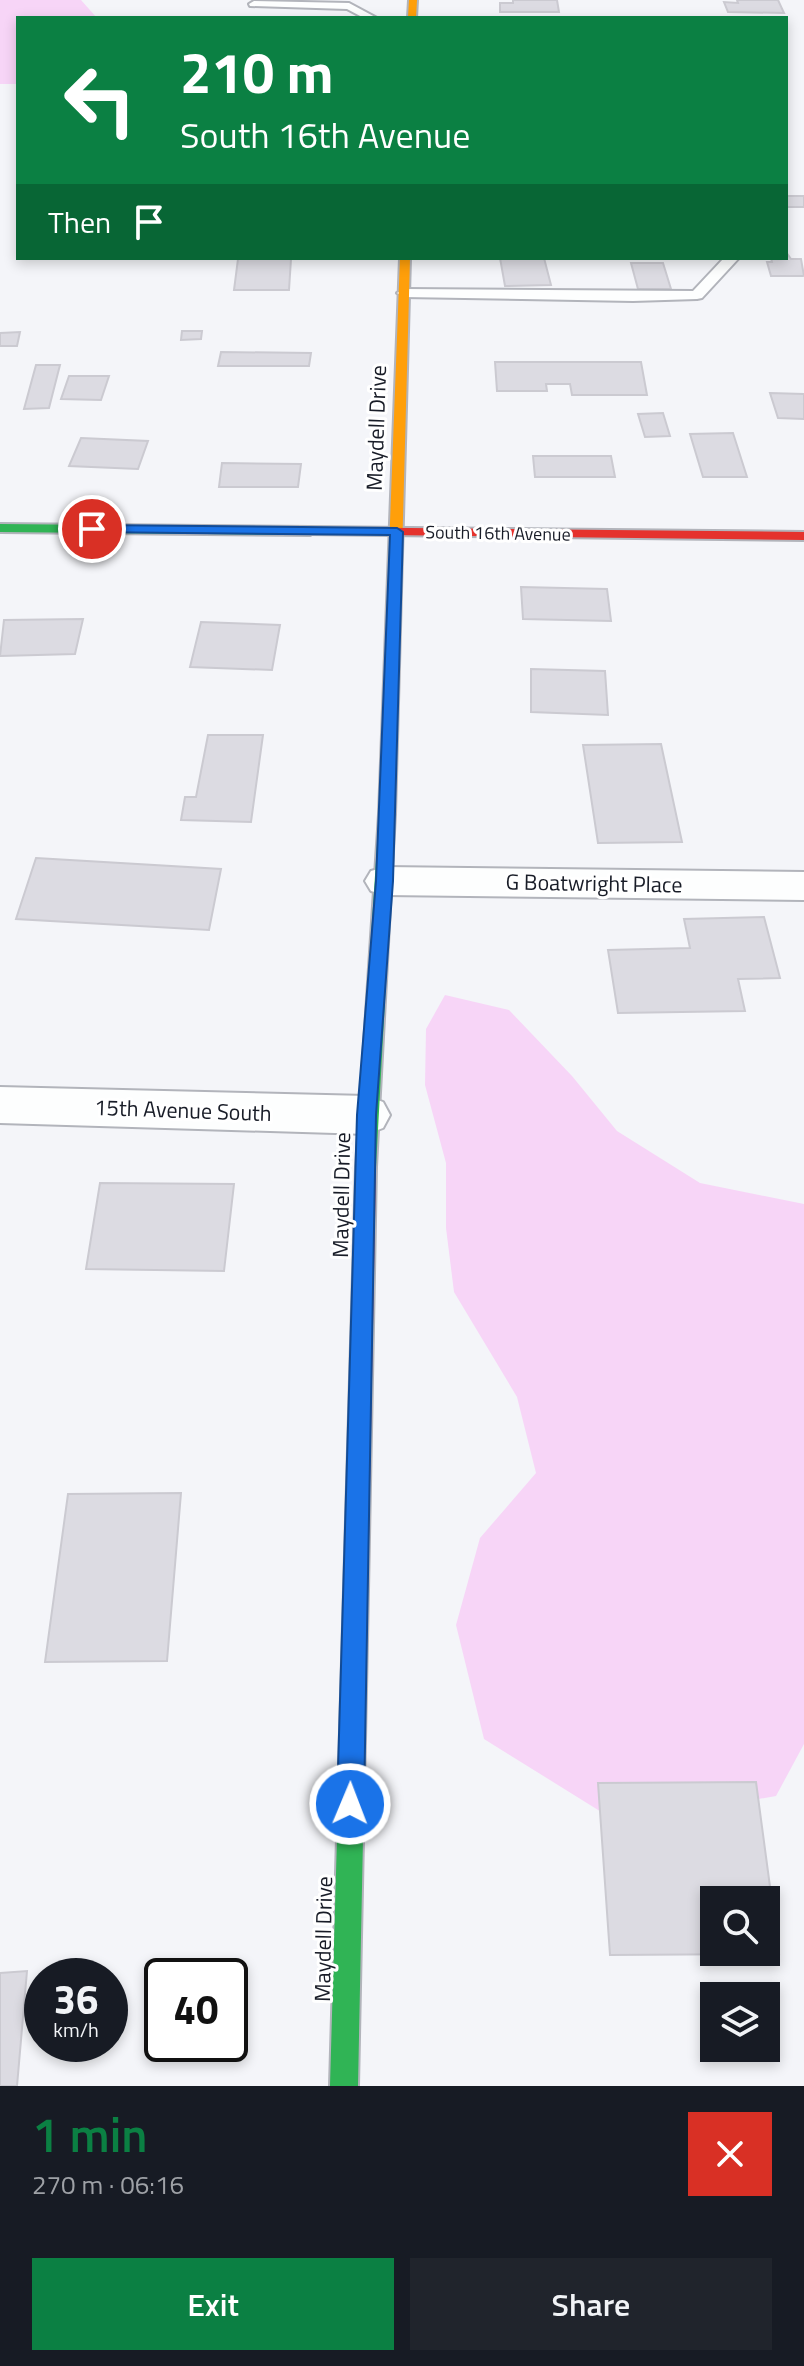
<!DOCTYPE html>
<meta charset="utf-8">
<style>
:root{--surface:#171b24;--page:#20242c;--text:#f1f3f6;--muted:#9ea1a6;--accent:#0b8043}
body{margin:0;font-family:"Titillium Web",sans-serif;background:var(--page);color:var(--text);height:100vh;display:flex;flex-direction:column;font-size:30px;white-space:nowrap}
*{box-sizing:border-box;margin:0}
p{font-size:26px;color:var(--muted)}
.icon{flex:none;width:44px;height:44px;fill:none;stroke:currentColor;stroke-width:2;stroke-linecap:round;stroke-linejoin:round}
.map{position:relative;height:2086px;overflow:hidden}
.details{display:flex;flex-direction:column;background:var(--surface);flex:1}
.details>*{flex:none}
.guide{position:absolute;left:16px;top:16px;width:772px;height:244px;border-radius:0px;box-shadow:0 4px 12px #0003;background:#0b8043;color:#fff;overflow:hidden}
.controls{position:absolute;left:700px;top:1886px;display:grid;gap:16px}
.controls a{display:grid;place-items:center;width:80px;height:80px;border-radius:0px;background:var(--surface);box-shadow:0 4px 12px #0003;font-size:40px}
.speed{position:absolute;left:24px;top:1958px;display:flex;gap:16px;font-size:40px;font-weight:700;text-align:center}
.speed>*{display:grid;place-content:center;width:104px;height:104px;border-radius:50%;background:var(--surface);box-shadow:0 4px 12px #0003;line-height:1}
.speed small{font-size:20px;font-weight:400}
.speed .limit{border:4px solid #111;border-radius:12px;background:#fff;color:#111}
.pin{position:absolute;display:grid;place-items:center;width:68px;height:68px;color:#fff;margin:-34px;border:4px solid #fff;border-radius:50%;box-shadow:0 2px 8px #0007}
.me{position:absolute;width:88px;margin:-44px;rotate:1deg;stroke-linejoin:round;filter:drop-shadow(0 0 6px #0008)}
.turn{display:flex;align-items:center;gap:28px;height:168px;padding:0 32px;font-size:36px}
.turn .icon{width:104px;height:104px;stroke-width:2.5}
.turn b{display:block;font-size:56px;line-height:68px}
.then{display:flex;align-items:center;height:76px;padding:0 32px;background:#0003;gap:16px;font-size:30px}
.round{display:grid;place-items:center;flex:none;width:84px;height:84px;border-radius:0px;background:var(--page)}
.summary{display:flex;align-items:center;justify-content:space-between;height:136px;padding:0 32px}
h1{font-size:48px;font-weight:600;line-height:60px;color:var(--accent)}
.action{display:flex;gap:16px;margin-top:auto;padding:16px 32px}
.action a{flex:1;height:92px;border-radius:0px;background:var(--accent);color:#fff;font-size:32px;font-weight:600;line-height:92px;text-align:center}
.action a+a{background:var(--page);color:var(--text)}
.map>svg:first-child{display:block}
.green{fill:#f7d5f7}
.building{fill:#dcdbe2;stroke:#cbcad1;stroke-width:2;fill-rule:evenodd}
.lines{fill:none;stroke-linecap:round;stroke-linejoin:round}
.lane-casing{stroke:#b2b4bb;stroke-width:4}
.street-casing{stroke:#b2b4bb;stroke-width:4}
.fast-casing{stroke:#b2b4bb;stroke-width:4}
.slow-casing{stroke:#b2b4bb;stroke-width:4}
.jam-casing{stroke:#b2b4bb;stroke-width:4}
.lane{fill:#fdfefe;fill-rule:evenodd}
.street{fill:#fdfefe;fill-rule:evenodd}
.fast{fill:#30b455;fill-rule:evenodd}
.slow{fill:#ff9f0a;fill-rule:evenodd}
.jam{fill:#e5322d;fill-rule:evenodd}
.route{fill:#1a73e8;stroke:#114b97;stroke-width:2}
.labels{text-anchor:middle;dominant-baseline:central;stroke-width:6;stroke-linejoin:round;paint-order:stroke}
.far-street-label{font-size:18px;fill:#181c27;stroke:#fff}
.street-label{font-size:22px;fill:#181c27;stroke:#fff}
</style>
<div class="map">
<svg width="804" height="2086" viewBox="0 0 804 2086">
<rect width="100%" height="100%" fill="#f4f5f9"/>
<path class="green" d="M0,0H81L97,18H18V84H0Z
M445,995L509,1010L572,1076L617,1131L700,1183L804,1204V1744L776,1796L619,1823L484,1739L456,1625L480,1538L536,1473L517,1397L454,1292L446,1228V1163L425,1085L426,1029Z"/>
<path class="building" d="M513,0H557L559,12H500V3H513Z
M737,0H778L784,13L728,12L724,2L738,3Z
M786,196H804V207H786Z
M786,252L791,259H801L804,276H771L767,262H772L771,258H786Z
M500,258H544L551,285L505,286Z
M238,259H291L289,290H234Z
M631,263H663L671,289H638Z
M182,331H202L201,339L181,340Z
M20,332L17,346H0V333Z
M221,352L311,353L309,366H218Z
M495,362H641L647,395H572L570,384H546L547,391H497Z
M36,365H60L49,408L24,409Z
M69,376H109L101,400L61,399Z
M770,393L804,394V419L778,418Z
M663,413L670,436L645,437L638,414Z
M733,433L747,477H703L690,434Z
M81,438L148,441L138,469L69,466Z
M533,456H611L615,477H535Z
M222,463L301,464L298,487H219Z
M521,587L607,589L611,621L523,619Z
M83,619L75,654L0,656L4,620Z
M201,622L280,625L272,670L190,667Z
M531,669L605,671L608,715L531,712Z
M208,735H263L251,822L181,820L185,797H196Z
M661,744L682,842L598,843L583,745Z
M36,858L221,869L209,930L16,919Z
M764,917L780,978L738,979L745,1011L618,1013L608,950L690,948L684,919Z
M100,1183L234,1184L224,1271L86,1269Z
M181,1493L167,1661L45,1662L68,1494Z
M756,1782L779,1954L610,1955L598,1783ZM714,1900H766V1952H714Z
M27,1971L17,2086H0V1973Z"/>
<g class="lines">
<defs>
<path id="lane" d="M254,1L349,3L377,18H364L347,9L250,6L249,4Z
M724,258L738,259L702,298L697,299L633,301L404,297L397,293L404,289L693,291Z"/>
<path id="street" d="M385,867L804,872V900L385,895L371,891L365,881L371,871Z
M0,1087L367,1096L383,1102L390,1115L383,1128L367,1134L0,1123Z"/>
<path id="fast" d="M0,524L310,527L316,531L310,535L0,532Z
M387,809L395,814L376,1167L373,1173L366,1175L359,1173L356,1167L379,814Z
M356,1578L364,1582L368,1590L358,2086H330L344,1590L348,1582Z"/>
<path id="slow" d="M409,0H417L416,18H408Z
M400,258H410L395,814L387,819L379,814Z"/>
<path id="jam" d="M310,527L804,532V540L306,534V528Z
M366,1159L373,1161L376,1167L368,1590L364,1598L356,1602L348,1598L344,1590L356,1167L359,1161Z"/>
</defs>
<use href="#lane" class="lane-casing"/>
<use href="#street" class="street-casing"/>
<use href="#fast" class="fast-casing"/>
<use href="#slow" class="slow-casing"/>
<use href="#jam" class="jam-casing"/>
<use href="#lane" class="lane"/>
<use href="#street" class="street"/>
<use href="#fast" class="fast"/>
<use href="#slow" class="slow"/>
<use href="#jam" class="jam"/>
</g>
<path class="route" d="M92,525L397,528L403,532L393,881L376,1115L364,1804L360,1813L350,1817L341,1813L337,1804L357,1115L376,881L390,535L87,532L85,529Z"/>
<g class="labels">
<g class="far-street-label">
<text transform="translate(498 533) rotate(1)">South 16th Avenue</text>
</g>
<g class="street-label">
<text transform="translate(376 428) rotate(-88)">Maydell Drive</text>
<text transform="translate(594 883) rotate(1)">G Boatwright Place</text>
<text transform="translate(183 1110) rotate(2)">15th Avenue South</text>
<text transform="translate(341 1195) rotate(-89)">Maydell Drive</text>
<text transform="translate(323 1939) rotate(-89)">Maydell Drive</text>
</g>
</g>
</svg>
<div class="controls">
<a><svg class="icon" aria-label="search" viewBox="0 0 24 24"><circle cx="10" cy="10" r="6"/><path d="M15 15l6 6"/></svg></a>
<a><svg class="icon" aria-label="layers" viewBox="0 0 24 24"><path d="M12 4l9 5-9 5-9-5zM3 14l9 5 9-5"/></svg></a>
</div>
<div class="speed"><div>36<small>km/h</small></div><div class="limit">40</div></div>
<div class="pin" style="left:92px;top:529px;background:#d93025"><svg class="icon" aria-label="arrive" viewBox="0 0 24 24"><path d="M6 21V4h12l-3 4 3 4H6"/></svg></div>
<svg class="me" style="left:350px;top:1804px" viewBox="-20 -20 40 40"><circle r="17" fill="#1a73e8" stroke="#fff" stroke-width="3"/><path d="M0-11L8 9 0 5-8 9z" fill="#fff"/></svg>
<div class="guide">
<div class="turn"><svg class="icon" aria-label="left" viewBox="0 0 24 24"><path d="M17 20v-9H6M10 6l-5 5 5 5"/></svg><div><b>210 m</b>South 16th Avenue</div></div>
<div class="then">Then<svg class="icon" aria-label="arrive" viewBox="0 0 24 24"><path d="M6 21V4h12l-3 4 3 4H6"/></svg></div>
</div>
</div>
<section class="details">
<div class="summary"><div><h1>1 min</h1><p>270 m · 06:16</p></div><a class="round" style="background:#d93025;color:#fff"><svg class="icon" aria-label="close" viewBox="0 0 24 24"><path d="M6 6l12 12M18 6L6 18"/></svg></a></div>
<div class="action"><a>Exit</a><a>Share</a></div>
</section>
